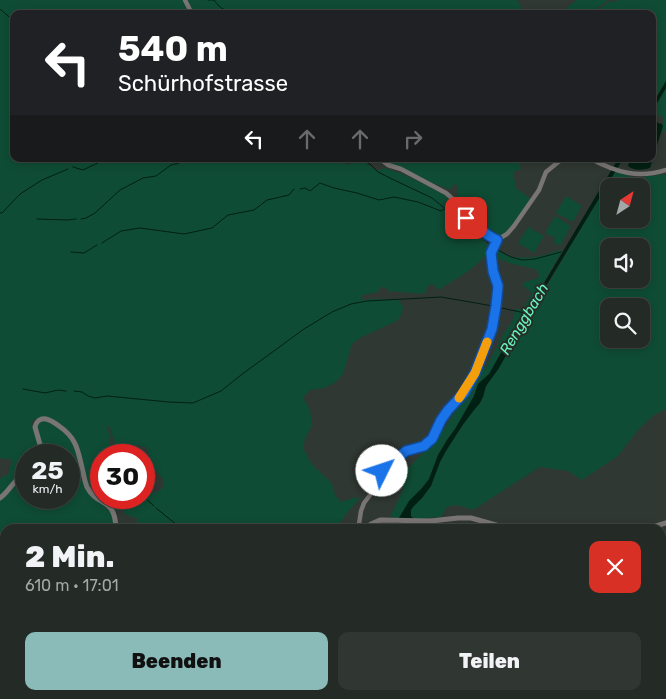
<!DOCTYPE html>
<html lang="de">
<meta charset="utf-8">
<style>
:root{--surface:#242a26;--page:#303632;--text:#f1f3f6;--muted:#a3a7a7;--line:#414643;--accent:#8bbbb9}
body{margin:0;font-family:Rubik,sans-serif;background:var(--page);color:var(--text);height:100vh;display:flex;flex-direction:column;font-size:19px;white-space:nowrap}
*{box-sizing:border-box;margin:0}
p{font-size:16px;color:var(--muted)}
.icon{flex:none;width:28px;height:28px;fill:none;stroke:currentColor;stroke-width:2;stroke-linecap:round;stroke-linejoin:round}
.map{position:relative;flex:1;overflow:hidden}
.details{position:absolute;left:0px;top:524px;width:666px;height:176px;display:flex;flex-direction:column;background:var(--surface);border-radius:15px 15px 0 0;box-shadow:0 2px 8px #0003,0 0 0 1px var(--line)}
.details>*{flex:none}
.top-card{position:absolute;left:10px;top:10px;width:646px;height:152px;border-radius:10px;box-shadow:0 2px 8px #0003,0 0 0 1px var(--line);background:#202124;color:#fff;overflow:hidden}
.needle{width:32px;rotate:36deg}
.controls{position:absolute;left:600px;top:178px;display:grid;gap:10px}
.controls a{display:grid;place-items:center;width:50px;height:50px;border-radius:10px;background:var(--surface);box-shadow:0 2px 8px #0003,0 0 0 1px var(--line);font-size:25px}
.speed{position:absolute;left:15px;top:444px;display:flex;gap:10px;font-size:25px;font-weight:700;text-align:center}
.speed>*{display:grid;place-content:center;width:65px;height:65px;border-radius:50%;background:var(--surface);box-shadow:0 2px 8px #0003,0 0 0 1px var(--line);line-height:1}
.speed small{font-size:12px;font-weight:400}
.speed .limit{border:8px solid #d22;background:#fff;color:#111}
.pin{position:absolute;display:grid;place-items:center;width:42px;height:42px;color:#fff;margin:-21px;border-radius:10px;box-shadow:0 2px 8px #0006}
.me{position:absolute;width:55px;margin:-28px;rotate:49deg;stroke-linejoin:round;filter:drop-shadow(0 0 4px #0008)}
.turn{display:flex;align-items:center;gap:18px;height:105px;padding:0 25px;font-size:22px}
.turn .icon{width:65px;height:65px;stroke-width:2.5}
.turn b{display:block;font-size:35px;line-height:42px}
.lanes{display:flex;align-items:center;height:48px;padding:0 25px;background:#0003;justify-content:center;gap:25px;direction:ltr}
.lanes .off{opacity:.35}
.round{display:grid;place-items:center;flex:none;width:52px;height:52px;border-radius:10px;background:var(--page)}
.overview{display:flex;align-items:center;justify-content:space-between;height:85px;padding:0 25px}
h1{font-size:30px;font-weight:800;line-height:38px}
.primary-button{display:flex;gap:10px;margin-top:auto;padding:10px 25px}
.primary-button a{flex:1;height:58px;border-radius:10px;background:var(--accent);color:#111;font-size:20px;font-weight:800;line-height:58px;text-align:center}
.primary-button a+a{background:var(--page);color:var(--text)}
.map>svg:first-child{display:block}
.green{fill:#0f4c35;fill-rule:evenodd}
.water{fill:#002013}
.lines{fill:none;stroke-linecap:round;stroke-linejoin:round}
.stream{stroke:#002013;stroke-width:1}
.river{stroke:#002013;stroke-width:6}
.minor{stroke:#7a7575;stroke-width:4.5}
.tertiary{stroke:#7a7575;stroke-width:5}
.route-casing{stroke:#114b97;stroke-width:12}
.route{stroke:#1a73e8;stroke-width:9}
.slow{stroke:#f59e0b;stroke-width:9}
.labels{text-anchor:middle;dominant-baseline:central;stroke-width:4;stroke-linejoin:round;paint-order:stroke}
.water-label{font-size:15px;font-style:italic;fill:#67f5bb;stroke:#262e2a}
</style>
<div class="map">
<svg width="666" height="699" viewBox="0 0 666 699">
<rect width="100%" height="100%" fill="#303833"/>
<path class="green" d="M0,0H184L191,14H14V159H335L345,164H350L358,162H365L376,171L385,168L405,175L440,192L455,203L458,212L465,219V226L492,248C481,265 455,280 438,290L433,284L428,286L424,294L388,291L386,288L382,287L380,288L378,292L363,295L361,297L362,300L369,299L398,300L403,306C402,315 401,320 392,323L360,338L352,344L343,374L336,382L325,388L310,390L303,398L310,409L312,426L305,439L303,448L311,463L332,484L335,495L341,502L357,497L359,499L347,513L336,529H118L127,528L129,524L136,526L137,518C118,513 126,512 116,498H144V495L159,491L163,487V479L152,466L147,448L138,445H126V446L124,447V450L125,451V455H120L118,452L114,451C116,442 112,434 109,426H106L111,437L109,439L110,444L107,455H101V472L99,482L101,490V498H112L118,504L119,509L117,512L111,503L96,496L89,487L75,439L44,418L34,419L32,423L41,455H26V473L0,497V479L5,475H8L12,460L9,459L0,458Z
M187,0H517L524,12L532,14H195Z
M577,0H608L589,14H569L565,9Z
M617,0H666V81L653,103L652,14H591L610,1L616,2Z
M666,88V129L660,134L664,118L658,115L653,120V110Z
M383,159H518L521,169L513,172L516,188L531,199C524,208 511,233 499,236C496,237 494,237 491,236C483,229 472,222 465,214C461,210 461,204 457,200L458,193L456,184H454L451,189H449C434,185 422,177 408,171C400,167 390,165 383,159Z
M615,172L636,178L666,174V409L654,415L637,431L618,456L582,480L568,471L540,467L473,510L457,505L447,507L441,517L426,518V519H414L411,516V510L413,507L422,498L431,486L440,462L446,451L462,426L474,410L480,403L483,397L486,386L499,368L512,344ZM609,186H641V219H609ZM609,246H641V279H609ZM609,306H641V339H609Z
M566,196L582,206L573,222L556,213Z
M555,216L571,226L560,246L553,242L555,238L545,233Z
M528,227L544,236L534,253L518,243Z
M495,249L512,258L513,257C531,259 543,256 560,250L562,251L522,320L506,344L489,374L478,384L474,396L455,429L447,440L438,455L429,479L422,488L409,501L399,518L390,517L403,490L402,479L403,473L424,452L433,439L444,429L482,368L487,366L505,331L512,322L515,309H523L532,293L522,285L524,282L536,279L539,276L538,272L535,269L512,264L496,258L494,257L495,255L503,257L492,253Z
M43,420L56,426L74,442L84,483L110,512H111L113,518L114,529H5V672L0,675V500L17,481L26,476V498H69V455H44L36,430L38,423Z
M666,616V699H205L207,695H661V619Z
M21,695H79L86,699H19Z
M96,695H131V699H91Z
M135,695H165L164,699H135Z
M169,695H195L191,699H168Z"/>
<path class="water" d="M666,81V88L653,110V103Z
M657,122L660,124L661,123L663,126L650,168C642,170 634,171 628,166L630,159H652L653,125Z
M618,159H623L532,309L499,368L486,386L483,397L480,403L474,410L462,426L446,451L440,462L431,486L422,498L413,507L411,510V516L414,519L401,529H391L394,522L399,518L409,501L422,488L429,479L438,455L447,440L455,429L474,396L478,384L489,374L506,344L522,320Z"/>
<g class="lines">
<path class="stream" d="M208,0H214C221,10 226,11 238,14
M0,9L14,21
M339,159L347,163L361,160L370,164L378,172L394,180L432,198L496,249L511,257L522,260L535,259L561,252
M185,161H188V159
M73,167L83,170L106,159
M300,189L305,188L310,191L320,183L334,188L357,193L379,200L394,197L418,202L441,211L446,208
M0,213H2L20,194L42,180L68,169
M37,219L68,220L76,219
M81,219L86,218L95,213L120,190L143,178L156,176L171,165L179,163
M102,243L121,231L140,228L184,234L212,228L228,215L254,210L267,200L289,195L294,189
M71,252L84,253L97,245
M497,307L525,313
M23,389L45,393L58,390L66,391
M74,391L82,392L88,396L95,398L107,396L169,402L193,403L221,391L241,375L304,329L332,312L351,304L367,301L441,297L493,306
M145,498L154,506
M156,508L177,525L179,529
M0,641L5,650
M661,651L666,648
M75,695L79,699
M313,695L315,699
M587,699C592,696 598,698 603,695
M634,699L635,695"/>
<path class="river" d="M193,699L196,695"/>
<path class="minor" d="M185,0L192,14
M380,159L388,165L401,169L446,193L455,201L466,218L488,236L497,240
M591,159C616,172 638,179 666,170
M497,240L507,234L514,226L539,190L546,172L562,159
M363,529L359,524L361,511L364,503L377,486L382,471L403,453L424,446L431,439L441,420L448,410L464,393L475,373L492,329L496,306L498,286L493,271L491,253L497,240
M419,529L430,521"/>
<path class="tertiary" d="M43,455L35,427C36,422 40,418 46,419C51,420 55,423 59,426C78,439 78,452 83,472C84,477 85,482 87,487C98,508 115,496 116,529
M0,498C10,491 14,478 26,475
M365,529L371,524L380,520L431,521L458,518H471L511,529
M646,529L666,523
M0,576L5,573
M0,677L5,674
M80,695C85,698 90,699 94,695
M133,699V695
M166,699L167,695"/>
</g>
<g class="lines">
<defs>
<path id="route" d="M382,471L406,451L424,446L427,443L432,439L441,420L448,410L464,393L475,373L492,329L496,306L498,286L493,271L491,253L497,240C486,236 476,225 466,218"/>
</defs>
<use href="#route" class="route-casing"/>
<use href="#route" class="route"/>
<path class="slow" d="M459,398L475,373L487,342"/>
</g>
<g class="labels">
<g class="water-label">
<text transform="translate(524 319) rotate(-59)">Renggbach</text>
</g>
</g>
</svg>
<div class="controls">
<a><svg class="needle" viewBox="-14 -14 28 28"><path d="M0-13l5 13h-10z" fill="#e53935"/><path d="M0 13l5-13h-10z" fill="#a3a7a7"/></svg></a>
<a><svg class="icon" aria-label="sound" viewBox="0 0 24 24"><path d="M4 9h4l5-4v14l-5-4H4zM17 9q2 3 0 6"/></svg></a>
<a><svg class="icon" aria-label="search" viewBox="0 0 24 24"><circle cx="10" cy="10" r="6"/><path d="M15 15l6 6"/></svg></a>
</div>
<div class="speed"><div>25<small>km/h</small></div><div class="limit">30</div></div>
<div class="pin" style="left:466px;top:218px;background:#d93025"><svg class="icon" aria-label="arrive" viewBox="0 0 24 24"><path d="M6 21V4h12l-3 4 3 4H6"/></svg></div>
<svg class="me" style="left:382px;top:471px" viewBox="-20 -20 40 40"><circle r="19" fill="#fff"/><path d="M0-13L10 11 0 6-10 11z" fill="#1a73e8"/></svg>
<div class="top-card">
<div class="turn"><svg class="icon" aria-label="left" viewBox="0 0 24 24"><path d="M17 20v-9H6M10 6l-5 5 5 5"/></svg><div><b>540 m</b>Schürhofstrasse</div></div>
<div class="lanes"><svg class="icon" aria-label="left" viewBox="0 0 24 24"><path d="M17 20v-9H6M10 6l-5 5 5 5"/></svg><svg class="icon off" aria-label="ahead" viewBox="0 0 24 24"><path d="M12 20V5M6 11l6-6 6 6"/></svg><svg class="icon off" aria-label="ahead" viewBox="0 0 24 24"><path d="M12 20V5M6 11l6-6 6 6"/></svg><svg class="icon off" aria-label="right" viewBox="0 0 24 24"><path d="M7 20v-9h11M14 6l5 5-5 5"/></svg></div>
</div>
<section class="details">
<div class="overview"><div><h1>2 Min.</h1><p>610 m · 17:01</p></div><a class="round" style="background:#d93025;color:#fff"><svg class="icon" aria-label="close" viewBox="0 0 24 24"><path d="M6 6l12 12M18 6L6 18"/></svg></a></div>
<div class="primary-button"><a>Beenden</a><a>Teilen</a></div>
</section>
</div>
